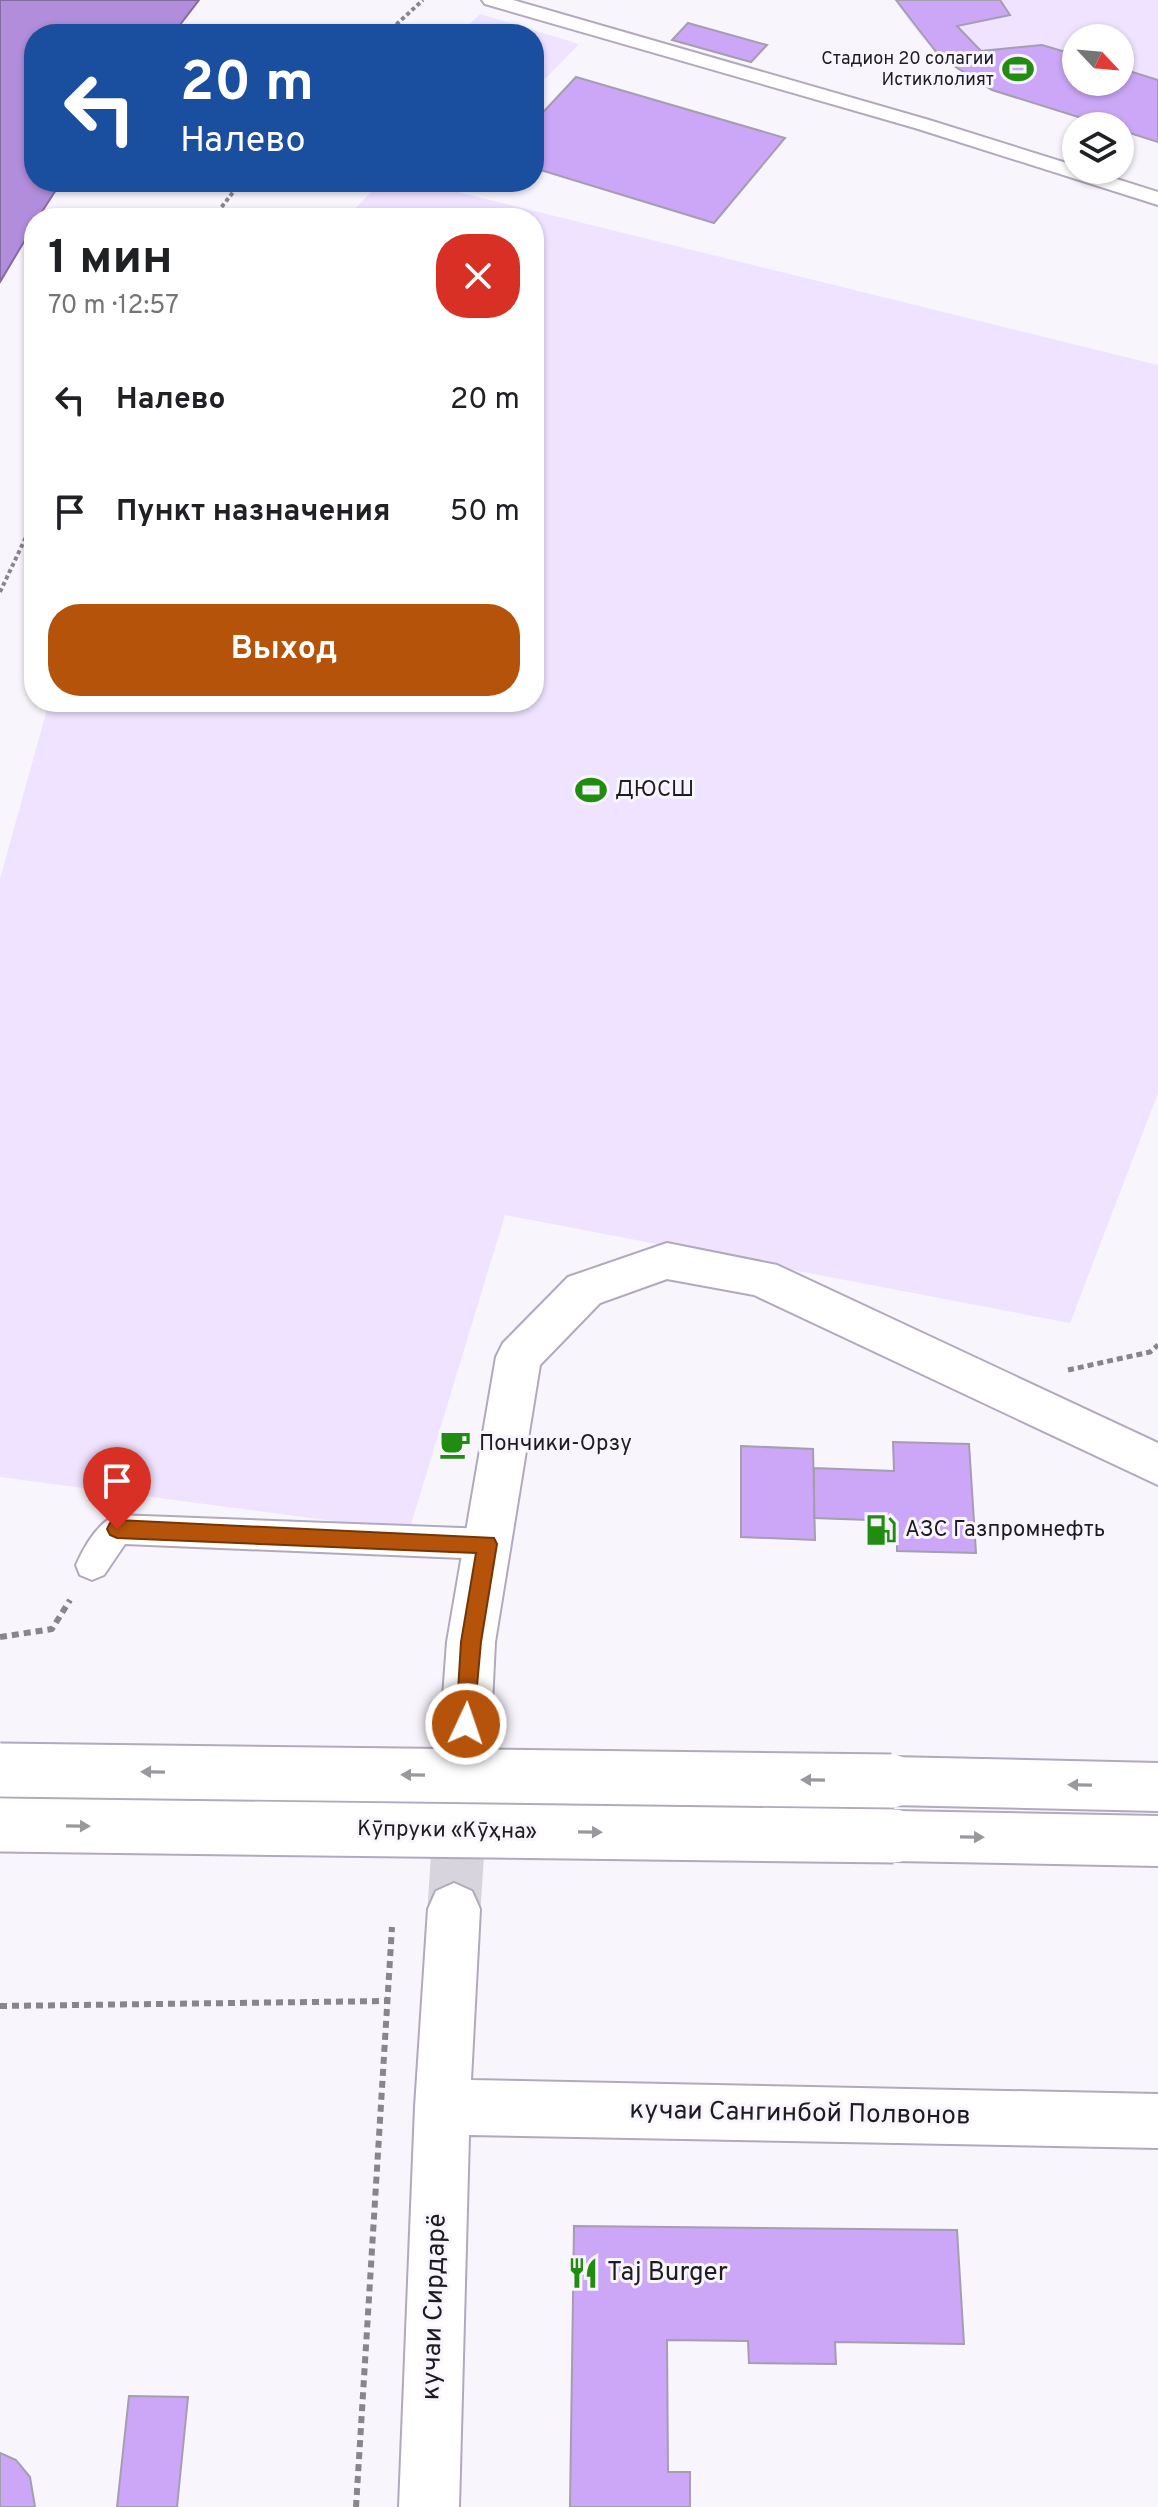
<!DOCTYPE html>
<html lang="ru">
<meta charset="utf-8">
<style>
:root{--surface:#fff;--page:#f2f2f2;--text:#202124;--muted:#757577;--accent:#b45309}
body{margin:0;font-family:Overpass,sans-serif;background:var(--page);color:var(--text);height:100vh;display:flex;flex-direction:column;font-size:30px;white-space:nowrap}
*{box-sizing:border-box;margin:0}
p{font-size:26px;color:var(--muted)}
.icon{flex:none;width:44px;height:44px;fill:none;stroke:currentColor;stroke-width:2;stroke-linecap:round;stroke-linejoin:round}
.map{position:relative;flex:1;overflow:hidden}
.panel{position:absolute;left:24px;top:208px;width:520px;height:504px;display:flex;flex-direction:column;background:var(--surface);border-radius:32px;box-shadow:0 2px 6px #0004}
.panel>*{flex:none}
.guide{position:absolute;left:24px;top:24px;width:520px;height:168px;border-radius:32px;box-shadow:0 2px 6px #0004;background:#1a4fa0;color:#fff;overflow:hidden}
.needle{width:52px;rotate:116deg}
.buttons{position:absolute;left:1062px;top:24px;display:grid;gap:16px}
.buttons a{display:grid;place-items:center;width:72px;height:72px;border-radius:50%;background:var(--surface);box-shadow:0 2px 6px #0004;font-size:40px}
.pin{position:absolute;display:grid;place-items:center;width:68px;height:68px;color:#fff;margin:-82px -34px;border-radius:50% 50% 50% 0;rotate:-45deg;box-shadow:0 0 8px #0007}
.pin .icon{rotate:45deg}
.me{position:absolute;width:88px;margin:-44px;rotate:3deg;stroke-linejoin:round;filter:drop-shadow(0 0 6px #0008)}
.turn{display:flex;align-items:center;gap:28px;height:168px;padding:0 24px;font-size:36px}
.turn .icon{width:104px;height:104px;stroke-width:2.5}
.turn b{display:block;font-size:56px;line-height:68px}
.round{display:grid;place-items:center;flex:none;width:84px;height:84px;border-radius:32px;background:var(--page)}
.head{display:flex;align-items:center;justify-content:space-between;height:136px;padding:0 24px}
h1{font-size:48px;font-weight:700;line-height:60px}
.action{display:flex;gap:16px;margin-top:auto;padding:16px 24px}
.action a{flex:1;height:92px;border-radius:32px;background:var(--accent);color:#fff;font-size:32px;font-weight:700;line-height:92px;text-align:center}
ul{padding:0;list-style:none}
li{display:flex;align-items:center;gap:24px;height:112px;padding:0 24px}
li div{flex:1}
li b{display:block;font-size:30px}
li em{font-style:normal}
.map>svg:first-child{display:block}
.green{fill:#efe3ff;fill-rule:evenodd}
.water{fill:#b18ddb;stroke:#856ba4;stroke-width:2}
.building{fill:#cca7f8;stroke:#a59db0;stroke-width:2}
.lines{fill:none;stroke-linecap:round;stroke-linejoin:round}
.secondary-tunnel{stroke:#d7d4dc;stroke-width:53;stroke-dasharray:53 26;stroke-linecap:butt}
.lane-casing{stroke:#b2a9bd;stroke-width:4}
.secondary-casing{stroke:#b2a9bd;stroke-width:4}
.primary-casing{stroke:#b2a9bd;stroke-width:4}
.path-far2{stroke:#88858c;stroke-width:4;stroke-dasharray:4 3;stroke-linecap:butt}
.path-far1{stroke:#88858c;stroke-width:5;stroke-dasharray:6 4;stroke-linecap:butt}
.path{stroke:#88858c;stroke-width:6;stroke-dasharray:7 5;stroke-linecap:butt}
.lane{fill:#fff;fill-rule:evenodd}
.secondary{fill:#fff;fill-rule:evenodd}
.primary{fill:#fff;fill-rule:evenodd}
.primary-bridge-casing{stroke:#b2a9bd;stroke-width:57;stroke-linecap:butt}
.primary-bridge{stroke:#fff;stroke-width:53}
.oneway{fill:#9a989c}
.route{fill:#b45309;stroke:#753606;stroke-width:2}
.labels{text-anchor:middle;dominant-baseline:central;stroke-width:6;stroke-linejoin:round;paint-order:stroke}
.far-poi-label{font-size:18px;fill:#1e1b22;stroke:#f8f5fd;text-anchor:end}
.poi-label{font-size:22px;fill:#1e1b22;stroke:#f8f5fd;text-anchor:start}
.street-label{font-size:22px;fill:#1e1b22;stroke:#f8f5fd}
.near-street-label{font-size:26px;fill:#1e1b22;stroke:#f8f5fd}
.near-poi-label{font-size:26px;fill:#1e1b22;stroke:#f8f5fd;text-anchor:start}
</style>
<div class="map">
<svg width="1158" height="2507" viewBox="0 0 1158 2507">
<rect width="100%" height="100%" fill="#f8f5fd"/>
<path class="green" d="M896,0H1158V142L1120,130V126H1107C1022,99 943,85 896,0ZM1076,38H1120V82H1076Z
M480,14L579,44L534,90V34H459Z
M381,182H417L1158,365V1093L1070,1323L505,1215L409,1531L0,1477V879L49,702H534V218H346Z"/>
<path class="water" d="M0,0H199L173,34H34V182H61L38,218H34V225L0,282Z"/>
<path class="building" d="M896,0H1000L1010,15L957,26L981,51L1042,45L1076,55V82H1120V68L1158,80V142L1120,130V126H1107L992,90L940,57Z
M688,23L767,45L751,62L672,40Z
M576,77L785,138L714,223L534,168V122Z
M893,1442L969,1444L976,1553L897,1551V1521L814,1518V1468L894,1471Z
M741,1446L813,1449L815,1540L741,1537Z
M574,2226L957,2230L964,2344L835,2342L836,2364L749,2363L748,2341L667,2340L668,2472H690V2507H570Z
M129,2396L188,2397L177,2507H117Z
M0,2453L16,2460L30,2477L35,2507H0Z"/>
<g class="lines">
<path class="secondary-tunnel" d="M454,1909L466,1724"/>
<defs>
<path id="lane" d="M482,0H513L929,120L1076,166V170H1088L1158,192V205L915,128L485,4Z
M117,1515L487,1529L498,1534L503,1544L498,1554L487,1559L125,1544L104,1575L92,1580L80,1575L76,1565C84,1547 98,1522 117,1515Z"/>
<path id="secondary" d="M667,1243L777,1265L1158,1443V1485L754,1295L667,1279L600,1303L540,1365L495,1642L491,1724L484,1741L466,1747L448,1741L441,1724L447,1642L496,1357L503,1343L568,1277Z
M454,1883L472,1891L480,1909L471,2080L1158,2094V2148L469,2135L459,2507H399L415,2107L428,1909L436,1891Z"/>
<path id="primary" d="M891,1757L1158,1763V1811L891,1805L873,1798L866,1781L873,1764Z
M894,1811L1158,1816V1866L894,1861L876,1853L868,1836L876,1819Z"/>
</defs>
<use href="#lane" class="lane-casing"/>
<use href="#secondary" class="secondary-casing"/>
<use href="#primary" class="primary-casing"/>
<path class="path-far2" d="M386,34L423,0
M213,218L241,182
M0,592L34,520"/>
<path class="path-far1" d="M1068,1370L1150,1352L1158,1345"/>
<path class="path" d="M0,1637L52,1629L70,1600
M0,2006L388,2001
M356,2507L392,1927"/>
<use href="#lane" class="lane"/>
<use href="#secondary" class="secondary"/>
<use href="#primary" class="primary"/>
<defs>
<path id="primary-bridge" d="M0,1770L891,1781
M0,1825L894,1836"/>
</defs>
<use href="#primary-bridge" class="primary-bridge-casing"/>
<use href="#primary-bridge" class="primary-bridge"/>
</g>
<defs><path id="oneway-solid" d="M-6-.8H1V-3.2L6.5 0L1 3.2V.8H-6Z" transform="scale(2)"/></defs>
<g class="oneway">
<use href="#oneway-solid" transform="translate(153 1772) rotate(-179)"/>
<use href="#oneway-solid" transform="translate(413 1775) rotate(-179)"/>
<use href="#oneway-solid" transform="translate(813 1780) rotate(-179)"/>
<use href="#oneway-solid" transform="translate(1080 1785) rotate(-179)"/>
<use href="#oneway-solid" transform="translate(78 1826) rotate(1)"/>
<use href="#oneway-solid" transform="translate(590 1832) rotate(1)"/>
<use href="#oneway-solid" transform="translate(972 1837) rotate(1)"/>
</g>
<path class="route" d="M117,1520L494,1538L497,1544L481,1642L473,1730L466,1733L459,1730L456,1724L461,1642L476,1553L117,1538L110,1535L107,1529L110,1523Z"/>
<defs>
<symbol id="stadium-bare" viewBox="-9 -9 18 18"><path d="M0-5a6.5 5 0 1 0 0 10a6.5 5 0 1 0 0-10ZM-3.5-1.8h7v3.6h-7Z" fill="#208d11" stroke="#f8f5fd" stroke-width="2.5" paint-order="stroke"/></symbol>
<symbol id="cafe-bare" viewBox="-9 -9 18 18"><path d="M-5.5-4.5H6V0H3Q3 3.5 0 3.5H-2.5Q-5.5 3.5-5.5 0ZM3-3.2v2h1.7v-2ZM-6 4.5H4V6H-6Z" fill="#208d11" stroke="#f8f5fd" stroke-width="2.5" paint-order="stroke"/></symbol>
<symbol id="fuel-bare" viewBox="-9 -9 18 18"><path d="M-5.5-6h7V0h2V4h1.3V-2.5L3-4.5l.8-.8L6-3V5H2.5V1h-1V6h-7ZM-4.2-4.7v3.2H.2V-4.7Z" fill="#208d11" stroke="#f8f5fd" stroke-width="2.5" paint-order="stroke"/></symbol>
<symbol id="restaurant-bare" viewBox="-9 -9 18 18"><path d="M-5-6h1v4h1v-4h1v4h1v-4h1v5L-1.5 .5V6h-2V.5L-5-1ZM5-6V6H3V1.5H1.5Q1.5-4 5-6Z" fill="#208d11" stroke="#f8f5fd" stroke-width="2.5" paint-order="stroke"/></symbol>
</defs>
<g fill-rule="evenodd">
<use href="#stadium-bare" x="996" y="47" width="44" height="44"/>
<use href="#stadium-bare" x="569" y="768" width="44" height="44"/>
<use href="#cafe-bare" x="433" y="1422" width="44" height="44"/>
<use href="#fuel-bare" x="859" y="1508" width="44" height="44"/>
<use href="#restaurant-bare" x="561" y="2251" width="44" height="44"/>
</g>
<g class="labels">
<g class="far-poi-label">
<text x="994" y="59">Стадион 20 солагии<tspan x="994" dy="21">Истиклолият</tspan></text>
</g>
<g class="poi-label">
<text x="615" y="790">ДЮСШ</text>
<text x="479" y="1444">Пончики-Орзу</text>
<text x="905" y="1530">АЗС Газпромнефть</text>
</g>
<g class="street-label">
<text transform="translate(447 1831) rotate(1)">Кӯпруки «Кӯҳна»</text>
</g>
<g class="near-street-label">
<text transform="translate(800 2114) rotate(1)">кучаи Сангинбой Полвонов</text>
<text transform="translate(435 2307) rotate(-88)">кучаи Сирдарё</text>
</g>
<g class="near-poi-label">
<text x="607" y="2273">Taj Burger</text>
</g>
</g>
</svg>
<div class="buttons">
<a><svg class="needle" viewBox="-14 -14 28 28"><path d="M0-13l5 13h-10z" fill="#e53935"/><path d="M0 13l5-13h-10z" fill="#757577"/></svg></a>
<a><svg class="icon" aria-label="layers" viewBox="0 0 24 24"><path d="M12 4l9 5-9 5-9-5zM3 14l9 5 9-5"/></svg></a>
</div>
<div class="pin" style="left:117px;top:1529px;background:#d93025"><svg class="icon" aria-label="arrive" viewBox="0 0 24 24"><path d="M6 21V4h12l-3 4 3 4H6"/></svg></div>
<svg class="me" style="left:466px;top:1724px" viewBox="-20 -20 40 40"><circle r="17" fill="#b45309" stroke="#fff" stroke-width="3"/><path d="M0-11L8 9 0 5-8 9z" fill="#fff"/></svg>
<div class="guide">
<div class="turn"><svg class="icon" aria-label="left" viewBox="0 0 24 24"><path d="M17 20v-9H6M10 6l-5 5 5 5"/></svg><div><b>20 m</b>Налево</div></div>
</div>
<section class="panel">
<div class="head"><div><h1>1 мин</h1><p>70 m · 12:57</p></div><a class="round" style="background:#d93025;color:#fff"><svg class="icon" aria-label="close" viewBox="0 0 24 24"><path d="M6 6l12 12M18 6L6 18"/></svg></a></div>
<ul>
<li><svg class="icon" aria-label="left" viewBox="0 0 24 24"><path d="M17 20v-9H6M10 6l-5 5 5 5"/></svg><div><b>Налево</b></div><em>20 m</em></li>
<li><svg class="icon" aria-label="arrive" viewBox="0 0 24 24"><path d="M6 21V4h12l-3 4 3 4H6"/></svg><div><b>Пункт назначения</b></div><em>50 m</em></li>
</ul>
<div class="action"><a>Выход</a></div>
</section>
</div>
